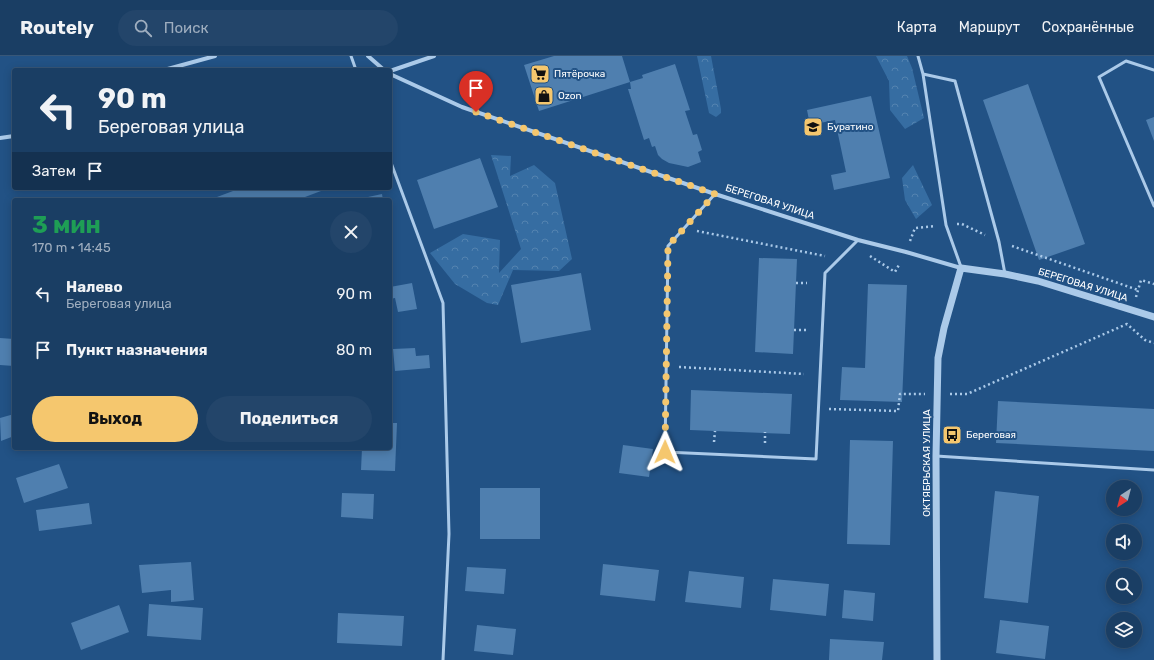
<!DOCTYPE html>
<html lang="ru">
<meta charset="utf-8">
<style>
:root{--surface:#1a3e64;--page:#23456a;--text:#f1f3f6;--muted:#9faebf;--line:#385778;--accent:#f5c76e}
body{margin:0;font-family:Rubik,sans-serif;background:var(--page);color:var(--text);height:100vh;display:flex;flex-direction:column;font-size:15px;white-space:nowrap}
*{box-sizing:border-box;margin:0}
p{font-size:13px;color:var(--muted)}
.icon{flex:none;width:22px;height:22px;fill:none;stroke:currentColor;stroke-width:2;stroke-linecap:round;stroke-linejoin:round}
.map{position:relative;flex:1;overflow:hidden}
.drawer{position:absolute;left:12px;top:142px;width:380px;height:252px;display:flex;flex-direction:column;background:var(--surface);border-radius:4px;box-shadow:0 2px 10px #0003,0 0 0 1px var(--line)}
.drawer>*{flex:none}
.top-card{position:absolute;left:12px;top:12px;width:380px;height:122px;border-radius:4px;box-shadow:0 2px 10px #0003,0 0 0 1px var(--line);background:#1a3e64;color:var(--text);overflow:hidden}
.needle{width:26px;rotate:216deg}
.tools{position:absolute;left:1106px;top:424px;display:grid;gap:8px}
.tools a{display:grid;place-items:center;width:36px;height:36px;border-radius:50%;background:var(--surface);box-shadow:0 2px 10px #0003,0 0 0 1px var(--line);font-size:20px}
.pin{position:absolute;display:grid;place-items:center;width:34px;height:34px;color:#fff;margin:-41px -17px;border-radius:50% 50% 50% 0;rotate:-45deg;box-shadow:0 0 4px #0007}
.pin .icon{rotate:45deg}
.me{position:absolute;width:44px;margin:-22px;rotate:1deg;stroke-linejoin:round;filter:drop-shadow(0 0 3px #0008)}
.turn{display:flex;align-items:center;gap:14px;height:84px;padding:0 20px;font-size:18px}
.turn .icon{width:52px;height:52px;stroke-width:2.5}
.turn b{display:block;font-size:28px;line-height:34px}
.then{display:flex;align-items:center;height:38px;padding:0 20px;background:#0003;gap:8px;font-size:15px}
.round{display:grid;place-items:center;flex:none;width:42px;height:42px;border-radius:21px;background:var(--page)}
.headline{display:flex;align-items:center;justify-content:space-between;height:68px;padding:0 20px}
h1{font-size:24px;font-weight:700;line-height:30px;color:#1e9e55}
.button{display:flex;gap:8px;margin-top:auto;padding:8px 20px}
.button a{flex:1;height:46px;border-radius:24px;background:var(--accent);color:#111;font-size:16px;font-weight:700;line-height:46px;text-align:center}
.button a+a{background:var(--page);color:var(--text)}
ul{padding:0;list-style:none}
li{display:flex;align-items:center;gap:12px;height:56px;padding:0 20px}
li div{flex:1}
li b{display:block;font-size:15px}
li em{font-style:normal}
header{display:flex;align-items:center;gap:24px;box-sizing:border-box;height:56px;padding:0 20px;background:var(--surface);border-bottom:1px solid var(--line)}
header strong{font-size:19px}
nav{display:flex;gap:22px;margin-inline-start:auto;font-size:14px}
.search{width:280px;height:36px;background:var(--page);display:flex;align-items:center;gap:10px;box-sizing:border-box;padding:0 14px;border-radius:22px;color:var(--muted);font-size:15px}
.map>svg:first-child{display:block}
.forest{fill:url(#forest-crowns)}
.building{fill:#4f7faf}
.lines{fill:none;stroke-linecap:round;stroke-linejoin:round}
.path{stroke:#abcae9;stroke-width:2.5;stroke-dasharray:2 3;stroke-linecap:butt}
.service{stroke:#abcae9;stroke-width:3}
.minor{stroke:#abcae9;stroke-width:4}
.tertiary{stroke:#abcae9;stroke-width:7}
.route{stroke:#f5c76e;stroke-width:7;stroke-dasharray:0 12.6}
.labels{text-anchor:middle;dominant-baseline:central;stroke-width:4;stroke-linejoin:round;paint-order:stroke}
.poi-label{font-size:10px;fill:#fff;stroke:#225285;text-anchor:start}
.street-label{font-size:10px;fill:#fff;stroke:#225285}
</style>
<header>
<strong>Routely</strong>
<div class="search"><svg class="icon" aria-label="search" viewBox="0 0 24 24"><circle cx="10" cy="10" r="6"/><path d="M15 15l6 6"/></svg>Поиск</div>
<nav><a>Карта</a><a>Маршрут</a><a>Сохранённые</a></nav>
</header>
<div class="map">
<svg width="1154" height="604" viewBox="0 0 1154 604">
<defs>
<pattern id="forest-crowns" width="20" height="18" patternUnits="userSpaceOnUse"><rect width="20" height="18" fill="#366da2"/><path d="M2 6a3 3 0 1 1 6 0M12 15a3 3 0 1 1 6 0" fill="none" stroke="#5483b0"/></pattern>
</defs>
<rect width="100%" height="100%" fill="#225285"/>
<path class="forest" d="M697,0H711L721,53V57L716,61L709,57Z
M876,0H907L912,12L924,62L905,73L890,54L889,25Z
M491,99L511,100L510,120L534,109L555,127L572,203L559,215L513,214L498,249L487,247L455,228L430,197L463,178L500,184L499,217L521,193Z
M913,109L932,149L916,163L905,144L902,122Z"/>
<path class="building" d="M554,0H622L630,26L539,55L524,9Z
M675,8L690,54L685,55L693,79L697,78L702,94L698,96L701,106L688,111L669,107L662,103L658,99L655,90L652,91L649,82L644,84L628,33H631L630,26L643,22L642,19Z
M1028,28L1085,188L1039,204L983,44Z
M871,40L890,122L834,134L831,119L846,116L835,64L810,69L807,54Z
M1154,61V85L1146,64Z
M480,102L498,151L434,173L417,124Z
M241,132H319L321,135L297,144H209Z
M382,138L383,144H369L368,141Z
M759,202L797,203L793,298L755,296Z
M581,217L591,274L521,287L511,229Z
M412,227L417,253L398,256L395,242L390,243V231Z
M868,228L907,229L902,346L840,344L842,311L865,312Z
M0,282L14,283V310L0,309Z
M415,292L416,300L429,299L430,312L395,315L393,293Z
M691,334L792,338L790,378L690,374Z
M998,345L1154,353V395L996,387Z
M14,358V380L1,385L0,362Z
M390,367H397L395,415L361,414L362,392H390Z
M850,384L893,385L890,489L847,488Z
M623,389L653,393L649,421L619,417Z
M59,408L68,432L24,447L16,422Z
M480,432H540V483H480Z
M995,435L1039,440L1028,547L984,542Z
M342,437L374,438L373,463L341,461Z
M89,447L92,468L39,475L36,454Z
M191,506L194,544L171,546V534L142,537L139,509Z
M603,508L659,514L655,545L600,539Z
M467,511L506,513L504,538L465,535Z
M689,515L744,521L741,552L685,546Z
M773,523L829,528L826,560L770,554Z
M844,534L875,537L873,565L842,562Z
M149,548L203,552L201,584L147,580Z
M119,549L129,576L81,594L71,567Z
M338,557L404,560L402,590L337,587Z
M1000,564L1049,570L1045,603L996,597Z
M477,569L516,573L513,599L474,595Z
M830,583L884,586L882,604H829Z"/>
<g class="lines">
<path class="path" d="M957,168H962L985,179
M697,175L825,200
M910,185L915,172L936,170
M1012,190L1138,234
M870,200L895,216L900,207
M796,227H807
M1136,241L1141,224L1154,228
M794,274H806
M679,311L804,318
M950,338H967L1127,268L1145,284L1154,287
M829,353L898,355L900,338H925
M714,386L715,375
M765,387V376"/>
<path class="service" d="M351,0L356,14
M918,0L923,18L946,169L961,211
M1154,14L1126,5L1099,21L1154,150
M923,18L955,25L999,186L1005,218
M390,104L443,247L449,478L443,604
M715,138L668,190L665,396L816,403L825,217L858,184
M936,400L1154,414"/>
<path class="minor" d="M368,0L384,14
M164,14L215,0
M390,15L434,0
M390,18L462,51L715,138L858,184L906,196L961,212
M0,82L14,80"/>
<path class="tertiary" d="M937,604L936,400L938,302L944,272L961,212L1005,218L1038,225L1154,261"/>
</g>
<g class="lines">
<path class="route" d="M476,56L715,138L668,190L665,396"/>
</g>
<defs>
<symbol id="supermarket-square" viewBox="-11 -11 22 22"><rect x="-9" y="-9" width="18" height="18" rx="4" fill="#f5c76e" stroke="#225285"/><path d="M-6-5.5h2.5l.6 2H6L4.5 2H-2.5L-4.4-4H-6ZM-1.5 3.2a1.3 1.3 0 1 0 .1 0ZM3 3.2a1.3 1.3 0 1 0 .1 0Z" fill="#111"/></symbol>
<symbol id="shop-square" viewBox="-11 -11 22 22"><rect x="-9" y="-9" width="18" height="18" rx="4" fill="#f5c76e" stroke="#225285"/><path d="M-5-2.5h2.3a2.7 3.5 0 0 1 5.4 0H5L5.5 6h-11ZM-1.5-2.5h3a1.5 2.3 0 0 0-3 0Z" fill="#111"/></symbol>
<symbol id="school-square" viewBox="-11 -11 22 22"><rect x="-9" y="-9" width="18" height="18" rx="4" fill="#f5c76e" stroke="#225285"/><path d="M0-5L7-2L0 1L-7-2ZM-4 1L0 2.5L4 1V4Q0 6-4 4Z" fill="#111"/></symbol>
<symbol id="bus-square" viewBox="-11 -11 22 22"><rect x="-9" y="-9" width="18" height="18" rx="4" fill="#f5c76e" stroke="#225285"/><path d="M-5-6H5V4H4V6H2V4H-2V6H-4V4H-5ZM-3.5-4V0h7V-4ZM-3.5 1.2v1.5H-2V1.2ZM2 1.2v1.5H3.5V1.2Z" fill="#111"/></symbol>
</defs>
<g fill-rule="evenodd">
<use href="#supermarket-square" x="529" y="7" width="22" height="22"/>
<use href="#shop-square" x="533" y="29" width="22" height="22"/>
<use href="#school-square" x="802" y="60" width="22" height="22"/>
<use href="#bus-square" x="941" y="368" width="22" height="22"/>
</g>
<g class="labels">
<g class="poi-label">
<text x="554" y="18">Пятёрочка</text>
<text x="558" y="40">Ozon</text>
<text x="827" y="71">Буратино</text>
<text x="966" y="379">Береговая</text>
</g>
<g class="street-label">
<text transform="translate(770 146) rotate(18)">БЕРЕГОВАЯ УЛИЦА</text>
<text transform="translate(1083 229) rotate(17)">БЕРЕГОВАЯ УЛИЦА</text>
<text transform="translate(927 407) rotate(-90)">ОКТЯБРЬСКАЯ УЛИЦА</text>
</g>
</g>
</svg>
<div class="tools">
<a><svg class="needle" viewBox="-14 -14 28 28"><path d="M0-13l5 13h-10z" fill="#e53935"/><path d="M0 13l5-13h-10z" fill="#9faebf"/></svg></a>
<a><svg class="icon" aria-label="sound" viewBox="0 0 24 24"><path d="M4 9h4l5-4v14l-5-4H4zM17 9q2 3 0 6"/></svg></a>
<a><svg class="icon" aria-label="search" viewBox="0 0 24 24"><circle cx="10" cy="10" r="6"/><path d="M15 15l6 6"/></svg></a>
<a><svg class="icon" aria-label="layers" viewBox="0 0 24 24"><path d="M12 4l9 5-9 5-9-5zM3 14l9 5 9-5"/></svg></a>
</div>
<div class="pin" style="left:476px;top:56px;background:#d93025"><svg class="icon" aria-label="arrive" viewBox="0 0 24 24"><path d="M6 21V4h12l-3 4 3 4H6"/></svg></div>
<svg class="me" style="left:665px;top:396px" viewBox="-20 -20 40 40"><path d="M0-17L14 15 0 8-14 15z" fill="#f5c76e" stroke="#fff" stroke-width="4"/></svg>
<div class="top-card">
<div class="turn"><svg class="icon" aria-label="left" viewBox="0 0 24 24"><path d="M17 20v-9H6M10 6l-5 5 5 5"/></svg><div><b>90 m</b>Береговая улица</div></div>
<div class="then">Затем<svg class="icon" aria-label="arrive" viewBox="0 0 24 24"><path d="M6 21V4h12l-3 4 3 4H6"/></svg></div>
</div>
<section class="drawer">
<div class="headline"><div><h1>3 мин</h1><p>170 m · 14:45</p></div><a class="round"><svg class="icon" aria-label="close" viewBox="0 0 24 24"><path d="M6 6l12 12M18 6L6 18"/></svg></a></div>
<ul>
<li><svg class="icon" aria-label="left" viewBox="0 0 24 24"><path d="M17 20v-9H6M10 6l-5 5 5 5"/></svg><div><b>Налево</b><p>Береговая улица</p></div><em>90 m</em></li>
<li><svg class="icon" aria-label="arrive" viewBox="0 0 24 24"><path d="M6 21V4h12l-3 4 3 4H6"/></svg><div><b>Пункт назначения</b></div><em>80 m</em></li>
</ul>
<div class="button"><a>Выход</a><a>Поделиться</a></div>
</section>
</div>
